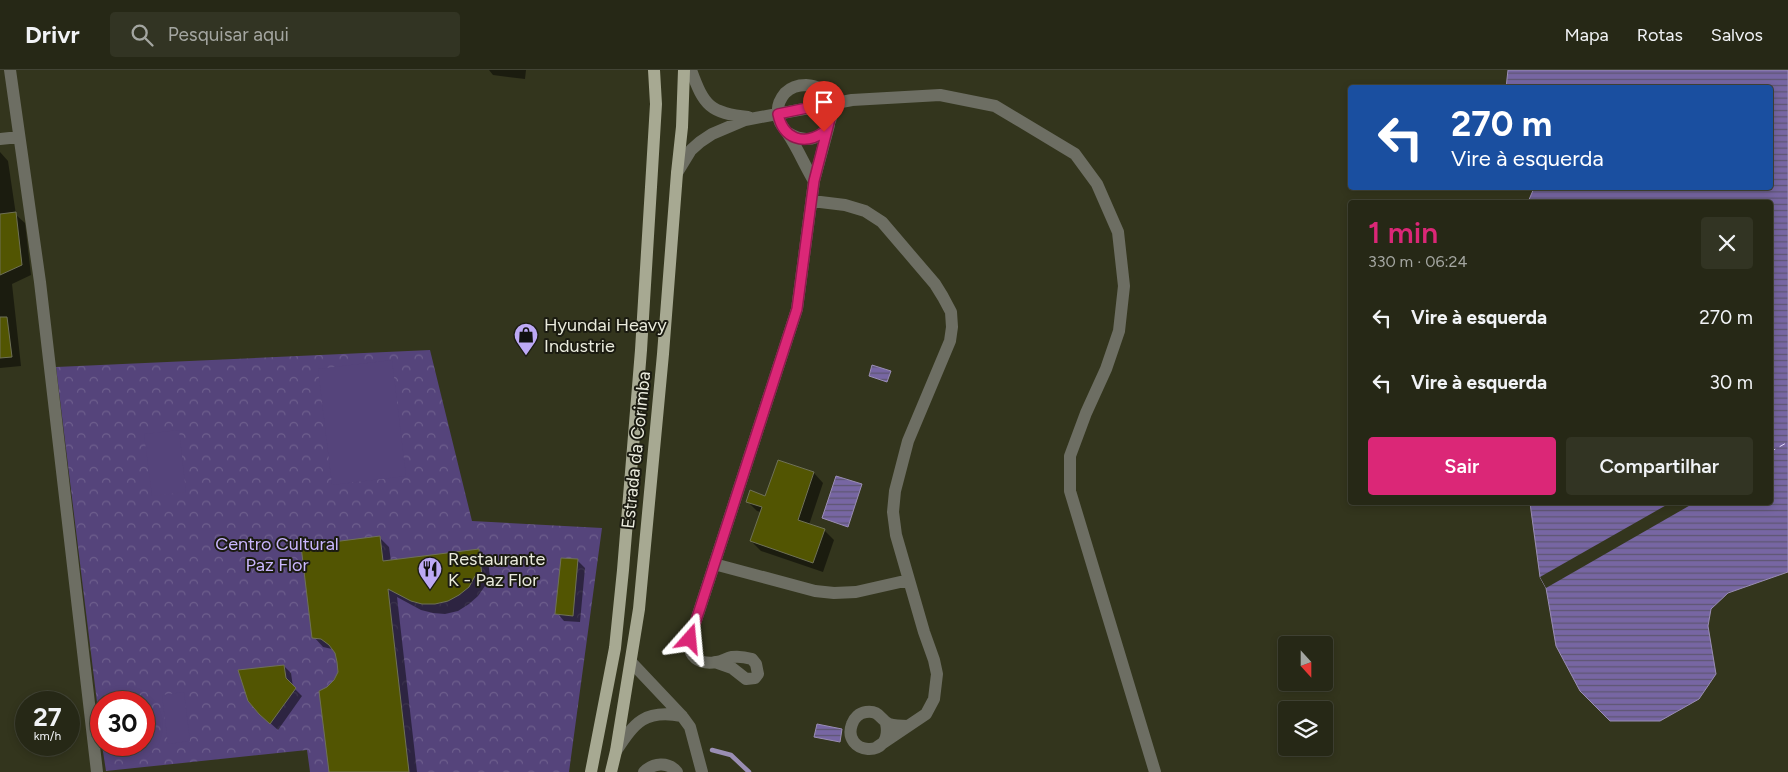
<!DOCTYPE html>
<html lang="pt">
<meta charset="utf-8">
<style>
:root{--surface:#262816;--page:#323423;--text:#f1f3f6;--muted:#a4a6a1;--line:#424435;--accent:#db2777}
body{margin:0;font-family:Figtree,sans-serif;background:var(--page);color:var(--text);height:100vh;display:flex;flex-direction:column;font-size:19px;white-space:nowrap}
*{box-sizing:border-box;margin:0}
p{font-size:16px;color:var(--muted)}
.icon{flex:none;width:28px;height:28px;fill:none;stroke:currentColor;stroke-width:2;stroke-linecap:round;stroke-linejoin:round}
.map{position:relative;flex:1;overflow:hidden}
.details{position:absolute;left:1348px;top:130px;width:425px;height:305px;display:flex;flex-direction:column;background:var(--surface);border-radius:5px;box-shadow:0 2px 8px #0003,0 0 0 1px var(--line)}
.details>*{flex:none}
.top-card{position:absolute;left:1348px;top:15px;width:425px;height:105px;border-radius:5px;box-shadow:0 2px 8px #0003,0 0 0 1px var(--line);background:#1a4fa0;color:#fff;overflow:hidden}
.needle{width:32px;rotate:159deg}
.buttons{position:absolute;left:1278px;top:566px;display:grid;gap:10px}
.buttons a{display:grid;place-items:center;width:55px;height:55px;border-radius:5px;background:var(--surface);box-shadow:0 2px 8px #0003,0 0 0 1px var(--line);font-size:25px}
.speed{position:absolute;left:15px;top:621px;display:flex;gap:10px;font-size:25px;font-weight:700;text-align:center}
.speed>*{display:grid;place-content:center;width:65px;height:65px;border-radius:50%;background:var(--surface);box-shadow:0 2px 8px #0003,0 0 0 1px var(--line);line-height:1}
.speed small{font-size:12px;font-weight:400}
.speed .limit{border:8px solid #d22;background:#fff;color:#111}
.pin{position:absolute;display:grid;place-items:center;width:42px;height:42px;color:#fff;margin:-51px -21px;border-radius:50% 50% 50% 0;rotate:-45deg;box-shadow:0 0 5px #0007}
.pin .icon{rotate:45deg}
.me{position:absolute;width:55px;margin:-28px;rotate:18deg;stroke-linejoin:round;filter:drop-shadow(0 0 4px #0008)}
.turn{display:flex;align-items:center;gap:18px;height:105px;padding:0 20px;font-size:22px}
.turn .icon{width:65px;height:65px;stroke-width:2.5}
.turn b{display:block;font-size:35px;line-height:42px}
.round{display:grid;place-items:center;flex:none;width:52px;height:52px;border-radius:5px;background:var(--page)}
.overview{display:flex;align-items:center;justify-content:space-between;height:85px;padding:0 20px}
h1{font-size:30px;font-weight:600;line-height:38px;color:var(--accent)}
.primary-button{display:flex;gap:10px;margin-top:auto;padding:10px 20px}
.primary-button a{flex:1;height:58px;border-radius:5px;background:var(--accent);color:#fff;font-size:20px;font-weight:600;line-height:58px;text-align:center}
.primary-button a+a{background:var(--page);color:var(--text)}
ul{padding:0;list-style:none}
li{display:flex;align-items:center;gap:15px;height:65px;padding:0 20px}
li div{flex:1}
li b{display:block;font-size:19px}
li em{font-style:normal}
header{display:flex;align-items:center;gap:30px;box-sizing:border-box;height:70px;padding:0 25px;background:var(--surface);border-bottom:1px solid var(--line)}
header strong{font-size:24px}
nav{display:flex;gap:28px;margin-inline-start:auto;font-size:18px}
.search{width:350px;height:45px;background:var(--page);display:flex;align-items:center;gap:12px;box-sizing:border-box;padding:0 18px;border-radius:5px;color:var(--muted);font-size:19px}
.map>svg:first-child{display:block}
.park{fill:url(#park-crowns)}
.garden{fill:#55447b}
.water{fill:url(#water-rules);stroke:#9a8eb4}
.pier{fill:#33351d}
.shadow{fill:#0007}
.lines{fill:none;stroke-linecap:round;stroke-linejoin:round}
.stream{stroke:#9a8eb4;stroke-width:4.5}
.ferry{stroke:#e3dafe;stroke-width:1;stroke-dasharray:6 5;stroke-linecap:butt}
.building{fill:#525502;stroke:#6f7157}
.street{stroke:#6d6e63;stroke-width:12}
.primary{stroke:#a7a992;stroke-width:12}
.route-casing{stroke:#8e194d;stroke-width:12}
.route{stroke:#db2777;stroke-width:9}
.labels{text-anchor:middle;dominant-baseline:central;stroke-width:4;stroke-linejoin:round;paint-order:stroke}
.poi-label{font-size:18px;fill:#eaebdd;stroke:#1b1b11;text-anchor:start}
.street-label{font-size:18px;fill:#eaebdd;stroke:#1b1b11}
.park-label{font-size:18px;fill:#cab7fe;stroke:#1b1b11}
</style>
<header>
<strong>Drivr</strong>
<div class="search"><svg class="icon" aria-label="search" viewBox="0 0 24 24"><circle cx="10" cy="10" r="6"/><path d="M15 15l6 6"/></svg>Pesquisar aqui</div>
<nav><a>Mapa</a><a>Rotas</a><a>Salvos</a></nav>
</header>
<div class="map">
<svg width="1788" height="702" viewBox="0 0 1788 702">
<defs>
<pattern id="park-crowns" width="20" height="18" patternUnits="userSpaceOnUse" patternTransform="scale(1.25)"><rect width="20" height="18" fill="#55447b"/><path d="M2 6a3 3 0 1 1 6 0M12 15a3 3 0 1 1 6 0" fill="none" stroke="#6e5f8d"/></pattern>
<pattern id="water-rules" width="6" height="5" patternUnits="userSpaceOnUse" patternTransform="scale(1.25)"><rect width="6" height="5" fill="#7766a3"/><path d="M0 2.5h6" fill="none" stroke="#5e5672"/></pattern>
</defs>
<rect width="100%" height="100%" fill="#33351d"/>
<path class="park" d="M430,280L472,451L602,458L569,702H310L307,680L106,701L102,675H144V632H101V665L56,297Z"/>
<path class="garden" d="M392,290L406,406L332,415L318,299Z
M179,360L186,422L152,426L144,364Z
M184,622L190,671L168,674L162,625Z"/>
<path class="water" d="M1508,0H1788V502L1728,523L1711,539L1708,556L1716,604L1699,629L1660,651H1610L1580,621L1556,576L1546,518L1540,507L1530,433L1770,432V132H1528L1534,118H1770V18H1506Z
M872,295L891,301L887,312L869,306Z
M836,406L862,414L848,457L822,448Z
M817,654L842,659L840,672L814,667Z"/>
<path class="pier" d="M1670,433H1694L1546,518L1540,507Z"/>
<path class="shadow" d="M489,0H526L525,9L493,5Z
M0,82L8,91L16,145L25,153L31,205L12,214L21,296L0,298Z
M779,391L814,403L823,413L809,455L825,461L834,470L823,502L761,481L751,471L761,442L757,441L747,431L766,427Z
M380,468L389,477L391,491L479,480L488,490L491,515L485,516L478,526L469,534L458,541L445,544L433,543L421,540L397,527L417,702H330L328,618L339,602L336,582L332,579L323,577L314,567Z
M578,491L585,498L580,552L564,551L557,543Z
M284,596L291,603L293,617L302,626L278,660L259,643Z"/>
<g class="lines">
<path class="stream" d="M712,680L731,685L749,702"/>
<path class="ferry" d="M1770,382L1788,372"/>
</g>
<path class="building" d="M16,142L22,195L0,205V144Z
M0,247H7L12,287L0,288Z
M778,390L814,402L798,450L825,459L813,493L750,471L762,437L746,432L750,420L765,426Z
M380,466L383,491L479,479L482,506H475L469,517L459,525L448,531L435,534H422L411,531L388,519L409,702H329L319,621L327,617L334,610L338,602L337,592L335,583L329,575L321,569L312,568L301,476Z
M561,488L578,489L573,546L555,544Z
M284,595L286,608L296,618L270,654L259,644L248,631L238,600Z"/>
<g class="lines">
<path class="street" d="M10,0L40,212L97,702
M691,0C704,36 710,43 748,47
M788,63C833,90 850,17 806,15C798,15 790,18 785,23C780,29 777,37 778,44C778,53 784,58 788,64C798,79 805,96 814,111
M0,69L19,67
M677,103L691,80L700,72L712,64L745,50L852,30L940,25L995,36L1075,84L1097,114L1118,162L1124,216L1119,261L1106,299L1086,343L1070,386V421L1155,702
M812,131L845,135L865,141L882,152L935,214L943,227L951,242L952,257L950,271L908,371L895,421L893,442L896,465L924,562L934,590L937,604L934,629L926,644L877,677
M714,494L815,521L834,523L856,522L909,510
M631,592L682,646L690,657L702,702
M715,592L732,598L746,609L755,608L758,604L756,594L752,589C745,587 739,586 732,587C727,588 722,591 717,592C699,595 687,587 690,569L797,239L814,111L829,55
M886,653C894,691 841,684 852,654C854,648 859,643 866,642C880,640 880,650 889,654C895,656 901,656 908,656
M616,681C635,652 645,639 682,646
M644,702C653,693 668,691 677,702"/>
<path class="primary" d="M591,702L615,578L623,500L641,280L651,117L656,34L654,0
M611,702L616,681L639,539L663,284L677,103L682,57L684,0"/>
</g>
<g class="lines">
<defs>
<path id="route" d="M690,569L797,239L814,111L832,41L831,33L778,44C783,69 804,76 824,62"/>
</defs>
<use href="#route" class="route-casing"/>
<use href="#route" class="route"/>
</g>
<defs>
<symbol id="shop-pin" viewBox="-11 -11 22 30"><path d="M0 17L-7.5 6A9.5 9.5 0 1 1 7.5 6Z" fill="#bda9f5" stroke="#1b1b11"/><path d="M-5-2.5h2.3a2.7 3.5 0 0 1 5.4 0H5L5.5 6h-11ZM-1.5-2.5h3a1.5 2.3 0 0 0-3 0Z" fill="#111"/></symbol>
<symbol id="restaurant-pin" viewBox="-11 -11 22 30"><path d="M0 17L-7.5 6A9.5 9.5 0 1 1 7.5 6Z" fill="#bda9f5" stroke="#1b1b11"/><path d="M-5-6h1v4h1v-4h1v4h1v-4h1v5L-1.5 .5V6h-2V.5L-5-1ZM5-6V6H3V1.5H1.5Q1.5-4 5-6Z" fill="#111"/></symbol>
</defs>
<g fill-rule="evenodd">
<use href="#shop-pin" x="512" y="251" width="28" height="38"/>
<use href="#restaurant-pin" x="416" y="485" width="28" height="38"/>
</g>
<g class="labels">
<g class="poi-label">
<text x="544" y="255">Hyundai Heavy<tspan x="544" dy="21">Industrie</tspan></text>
<text x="448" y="489">Restaurante<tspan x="448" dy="21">K - Paz Flor</tspan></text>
</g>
<g class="street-label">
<text transform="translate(636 380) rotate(-84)">Estrada da Corimba</text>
</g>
<g class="park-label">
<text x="277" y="474">Centro Cultural<tspan x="277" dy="21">Paz Flor</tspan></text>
</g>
</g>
</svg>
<div class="buttons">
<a><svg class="needle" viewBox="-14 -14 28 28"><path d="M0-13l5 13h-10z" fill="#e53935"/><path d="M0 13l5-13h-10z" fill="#a4a6a1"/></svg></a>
<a><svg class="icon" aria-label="layers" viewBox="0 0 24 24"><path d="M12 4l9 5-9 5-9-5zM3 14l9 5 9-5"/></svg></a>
</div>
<div class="speed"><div>27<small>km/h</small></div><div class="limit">30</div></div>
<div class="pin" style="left:824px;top:62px;background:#d93025"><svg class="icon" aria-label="arrive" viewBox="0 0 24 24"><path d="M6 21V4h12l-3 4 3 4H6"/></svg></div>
<svg class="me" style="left:690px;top:569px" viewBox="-20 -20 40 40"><path d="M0-17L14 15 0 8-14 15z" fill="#db2777" stroke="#fff" stroke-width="4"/></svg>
<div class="top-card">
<div class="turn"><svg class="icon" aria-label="left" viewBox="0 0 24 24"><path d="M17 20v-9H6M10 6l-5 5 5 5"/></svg><div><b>270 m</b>Vire à esquerda</div></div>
</div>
<section class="details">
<div class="overview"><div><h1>1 min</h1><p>330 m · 06:24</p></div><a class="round"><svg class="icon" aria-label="close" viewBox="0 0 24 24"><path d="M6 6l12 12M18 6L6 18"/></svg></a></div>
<ul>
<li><svg class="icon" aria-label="left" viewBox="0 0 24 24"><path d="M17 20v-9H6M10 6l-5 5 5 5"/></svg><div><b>Vire à esquerda</b></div><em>270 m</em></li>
<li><svg class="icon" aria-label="left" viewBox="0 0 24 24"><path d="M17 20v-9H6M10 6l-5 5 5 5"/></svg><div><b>Vire à esquerda</b></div><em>30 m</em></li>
</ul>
<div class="primary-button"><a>Sair</a><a>Compartilhar</a></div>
</section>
</div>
